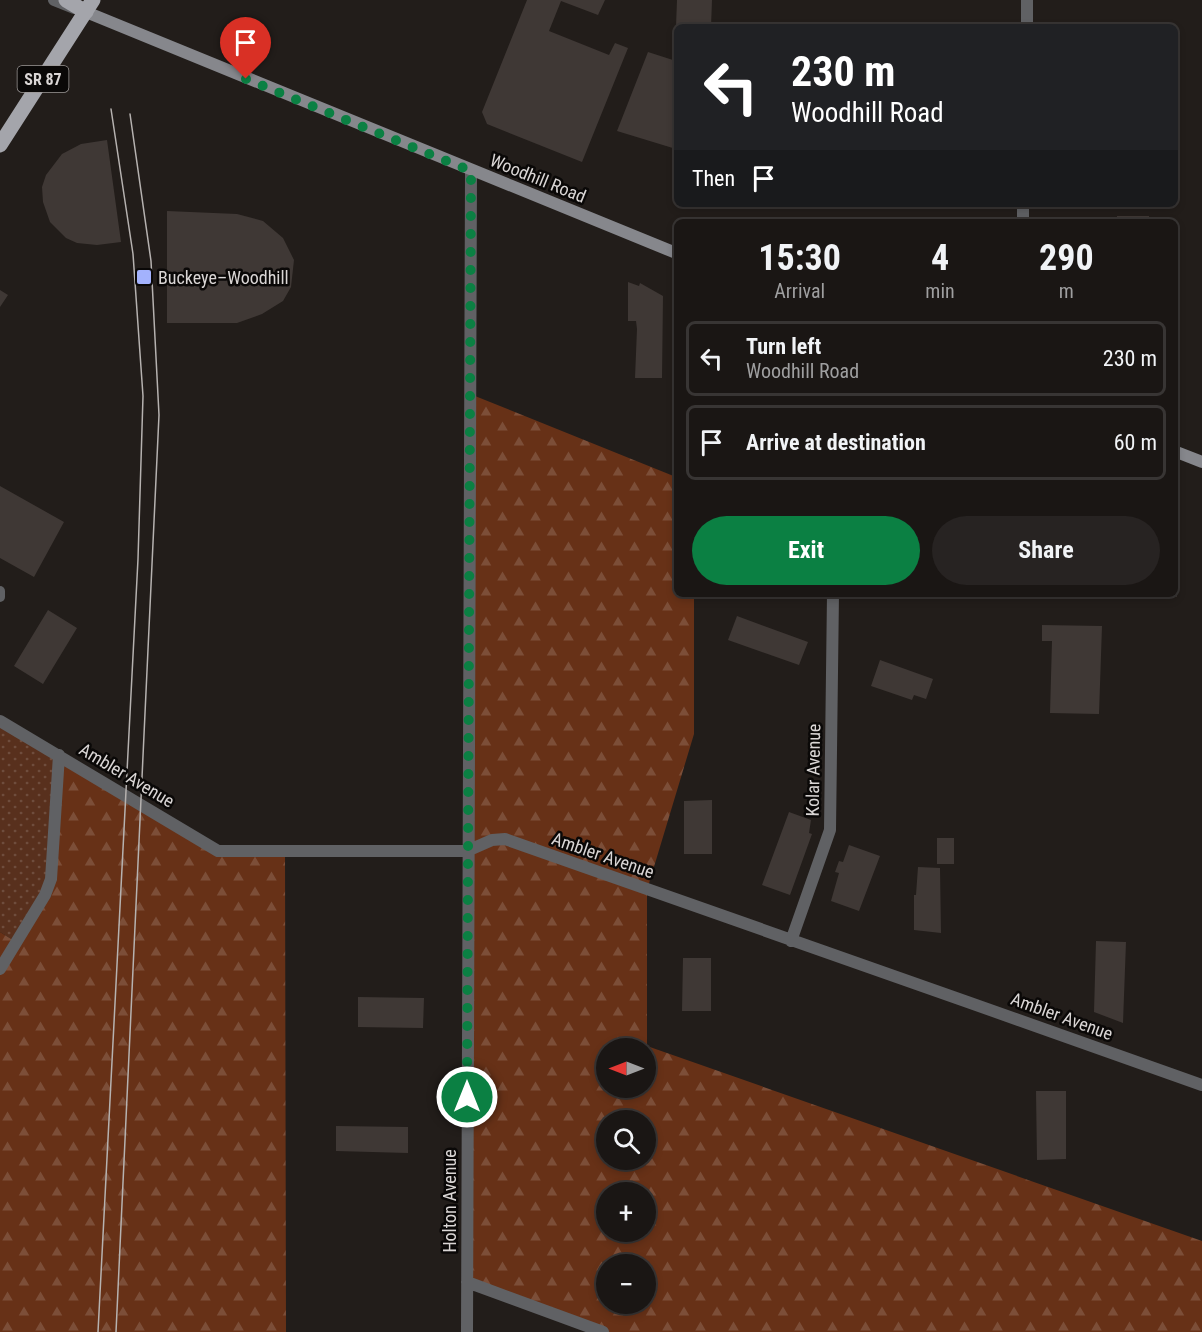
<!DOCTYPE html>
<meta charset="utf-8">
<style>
:root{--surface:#1a1614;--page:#272322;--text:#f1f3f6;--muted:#9f9fa0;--line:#383534;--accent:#0b8043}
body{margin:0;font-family:"Roboto Condensed",sans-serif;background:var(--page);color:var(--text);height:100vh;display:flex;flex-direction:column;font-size:22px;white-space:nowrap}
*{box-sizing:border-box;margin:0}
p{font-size:20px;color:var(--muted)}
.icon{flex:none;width:33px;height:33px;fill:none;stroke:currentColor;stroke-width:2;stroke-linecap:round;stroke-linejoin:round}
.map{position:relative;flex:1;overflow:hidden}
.sheet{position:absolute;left:674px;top:219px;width:504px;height:378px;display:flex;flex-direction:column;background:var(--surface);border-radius:9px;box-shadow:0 3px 9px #0003,0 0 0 2px var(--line)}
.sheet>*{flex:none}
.banner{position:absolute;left:674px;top:24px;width:504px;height:183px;border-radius:9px;box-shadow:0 3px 9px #0003,0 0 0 2px var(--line);background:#202124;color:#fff;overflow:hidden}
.needle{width:39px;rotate:270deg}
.fabs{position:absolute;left:596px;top:1038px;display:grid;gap:12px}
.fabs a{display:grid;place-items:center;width:60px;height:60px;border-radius:50%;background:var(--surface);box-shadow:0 3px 9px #0003,0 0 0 2px var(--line);font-size:30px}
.pin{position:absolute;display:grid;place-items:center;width:51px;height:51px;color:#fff;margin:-62px -26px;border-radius:50% 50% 50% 0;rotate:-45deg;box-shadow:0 0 6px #0007}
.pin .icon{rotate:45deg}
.me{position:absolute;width:66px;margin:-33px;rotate:0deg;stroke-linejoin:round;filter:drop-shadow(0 0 4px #0008)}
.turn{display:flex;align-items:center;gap:21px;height:126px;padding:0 18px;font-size:27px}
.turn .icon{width:78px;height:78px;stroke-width:2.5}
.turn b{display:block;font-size:42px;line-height:51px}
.then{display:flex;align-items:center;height:57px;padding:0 18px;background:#0003;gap:12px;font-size:22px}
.eta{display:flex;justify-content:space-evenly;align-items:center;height:102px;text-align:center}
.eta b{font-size:36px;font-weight:700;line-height:42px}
.cta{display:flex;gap:12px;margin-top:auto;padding:12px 18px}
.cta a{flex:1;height:69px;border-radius:36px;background:var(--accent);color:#fff;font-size:24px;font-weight:700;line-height:69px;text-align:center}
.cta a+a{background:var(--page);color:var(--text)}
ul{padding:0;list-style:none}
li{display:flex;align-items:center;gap:18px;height:75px;margin:0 12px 9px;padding:0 6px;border:3px solid var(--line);border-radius:9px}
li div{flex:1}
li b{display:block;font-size:22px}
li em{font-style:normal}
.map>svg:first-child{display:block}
.grass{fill:url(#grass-dots)}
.forest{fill:url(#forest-firs);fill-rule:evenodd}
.building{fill:#3f3835}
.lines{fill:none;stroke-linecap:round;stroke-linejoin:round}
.service{stroke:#606164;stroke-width:10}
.minor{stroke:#606164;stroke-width:12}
.tertiary{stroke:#606164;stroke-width:12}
.secondary{stroke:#86878c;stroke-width:12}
.primary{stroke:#a4a5ab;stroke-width:15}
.tram{stroke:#b6b2b0;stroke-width:1.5}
.route{stroke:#0b8043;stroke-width:10;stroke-dasharray:0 18}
.poi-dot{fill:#a3b2fd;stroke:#0a0807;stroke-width:2}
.labels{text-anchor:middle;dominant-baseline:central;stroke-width:5;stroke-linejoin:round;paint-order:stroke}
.shield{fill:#0a0807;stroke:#9c9897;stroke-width:1.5}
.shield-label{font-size:16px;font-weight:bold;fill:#dad6d5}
.street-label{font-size:18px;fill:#dad6d5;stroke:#0a0807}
.poi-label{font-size:18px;fill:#dad6d5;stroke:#0a0807;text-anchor:start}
</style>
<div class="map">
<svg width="1202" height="1332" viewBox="0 0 1202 1332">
<defs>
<pattern id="grass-dots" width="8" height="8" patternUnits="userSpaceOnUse" patternTransform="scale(1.5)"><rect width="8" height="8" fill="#58301d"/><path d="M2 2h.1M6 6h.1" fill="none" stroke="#6f4d3d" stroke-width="1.8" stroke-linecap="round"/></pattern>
<pattern id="forest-firs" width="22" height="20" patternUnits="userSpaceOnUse" patternTransform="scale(1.5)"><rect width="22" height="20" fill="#673117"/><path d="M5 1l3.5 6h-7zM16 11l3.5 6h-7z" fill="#7c4e38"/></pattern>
</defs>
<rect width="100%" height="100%" fill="#221d1a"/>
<path class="grass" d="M0,721L59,755L51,879L16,942L0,932Z"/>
<path class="forest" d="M470,394L676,477V594H694V734L647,890V1046L1202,1241V1332H591L467,1282ZM606,1048H645V1088H606ZM606,1120H645V1160H606ZM606,1192H645V1232H606ZM606,1264H645V1304H606Z
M59,755L218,851H285L286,1332H0V932L16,942L45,895Z"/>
<path class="building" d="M527,0H605L598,15L561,1L549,31L609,55L615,43L628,48L582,162L487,124L482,112Z
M677,0H712L711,27H676Z
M648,52L676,61V149L617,131Z
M107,140L121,242L97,245L77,243L66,238L50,222L43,202L42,187L46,175L62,154L81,144Z
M167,211L237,214L263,221L283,238L294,260L291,287L283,301L262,314L237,323H167Z
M1117,216H1149V222H1117Z
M1080,219H1112V222H1080Z
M628,282L639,286L640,283L663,296L662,378H635L637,329L636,321H628Z
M0,290L8,295L0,307Z
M673,298L676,300V365H673Z
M0,486L64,522L34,577L0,558Z
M1174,559L1178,560L1177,597L1169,594H1174Z
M48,610L77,628L43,684L14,666Z
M737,616L808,642L799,665L728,640Z
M1042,625L1102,626L1099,714L1050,713L1052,641H1042Z
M880,660L933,679L926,699L914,695L912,700L871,686Z
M712,800V854H684V801Z
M789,812L811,820L809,833L812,834L790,895L762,885Z
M937,838H954V864H937Z
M849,845L880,856L859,911L831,901L839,873L835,872L839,861L843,862Z
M918,867L940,868L941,933L914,930V895H916Z
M1096,941L1126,942L1123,1023L1094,1012Z
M683,958H711V1011H682Z
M358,997L424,998L423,1028L358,1027Z
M1036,1091H1066V1159L1037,1160Z
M336,1126L408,1127V1153L336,1151Z"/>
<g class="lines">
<path class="service" d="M0,591V597"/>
<path class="minor" d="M1027,27V0
M1023,222V204
M0,721L218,851H467L492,840L505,839C738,922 970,1002 1202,1085
M791,941L830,830L833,594
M0,969L45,895L51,879L59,755
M467,1282L603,1332
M467,1332L471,171"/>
<path class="tertiary" d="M54,0L74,8"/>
<path class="secondary" d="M86,12L676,253
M1174,451L1202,462"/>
<path class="primary" d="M66,0L86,12
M0,145L93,0"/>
<path class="tram" d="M98,1332L138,559L143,396L133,254L111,109
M116,1332L159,415L151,261L130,114"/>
</g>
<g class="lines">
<path class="route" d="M246,79L471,171L467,1097"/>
</g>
<rect class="poi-dot" x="136" y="269" width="16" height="16" rx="3"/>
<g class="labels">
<rect class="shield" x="17.5" y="66" width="51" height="26" rx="4.5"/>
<g class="shield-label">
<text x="43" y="79">SR 87</text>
</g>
<g class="street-label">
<text transform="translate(538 178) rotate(22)">Woodhill Road</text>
<text transform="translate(813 770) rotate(-89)">Kolar Avenue</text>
<text transform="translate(127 775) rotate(31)">Ambler Avenue</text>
<text transform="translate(603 855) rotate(19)">Ambler Avenue</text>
<text transform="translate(1062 1016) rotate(20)">Ambler Avenue</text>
<text transform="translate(449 1201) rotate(-90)">Holton Avenue</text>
</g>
<g class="poi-label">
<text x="158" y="277">Buckeye–Woodhill</text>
</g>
</g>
</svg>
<div class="fabs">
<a><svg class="needle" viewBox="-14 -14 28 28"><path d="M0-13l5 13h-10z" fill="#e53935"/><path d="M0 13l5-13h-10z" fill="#9f9fa0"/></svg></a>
<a><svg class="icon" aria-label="search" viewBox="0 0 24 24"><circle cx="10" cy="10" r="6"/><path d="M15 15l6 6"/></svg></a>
<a>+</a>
<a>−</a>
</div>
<div class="pin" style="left:246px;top:79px;background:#d93025"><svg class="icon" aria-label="arrive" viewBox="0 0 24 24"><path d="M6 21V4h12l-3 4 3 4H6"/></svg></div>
<svg class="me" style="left:467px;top:1097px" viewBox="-20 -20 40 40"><circle r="17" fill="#0b8043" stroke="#fff" stroke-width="3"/><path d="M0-11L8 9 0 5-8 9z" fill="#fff"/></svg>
<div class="banner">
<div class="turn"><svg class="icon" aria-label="left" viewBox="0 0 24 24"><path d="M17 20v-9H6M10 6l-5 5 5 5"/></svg><div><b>230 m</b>Woodhill Road</div></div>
<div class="then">Then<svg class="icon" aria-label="arrive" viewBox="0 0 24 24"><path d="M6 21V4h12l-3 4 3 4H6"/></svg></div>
</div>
<section class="sheet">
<div class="eta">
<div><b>15:30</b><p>Arrival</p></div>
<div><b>4</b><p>min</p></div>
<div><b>290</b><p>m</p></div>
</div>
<ul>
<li><svg class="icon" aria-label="left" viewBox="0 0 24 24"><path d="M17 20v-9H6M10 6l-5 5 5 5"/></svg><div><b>Turn left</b><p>Woodhill Road</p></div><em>230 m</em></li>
<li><svg class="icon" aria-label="arrive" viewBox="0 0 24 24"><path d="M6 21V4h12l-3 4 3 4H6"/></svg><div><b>Arrive at destination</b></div><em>60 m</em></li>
</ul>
<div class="cta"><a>Exit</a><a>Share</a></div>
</section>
</div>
